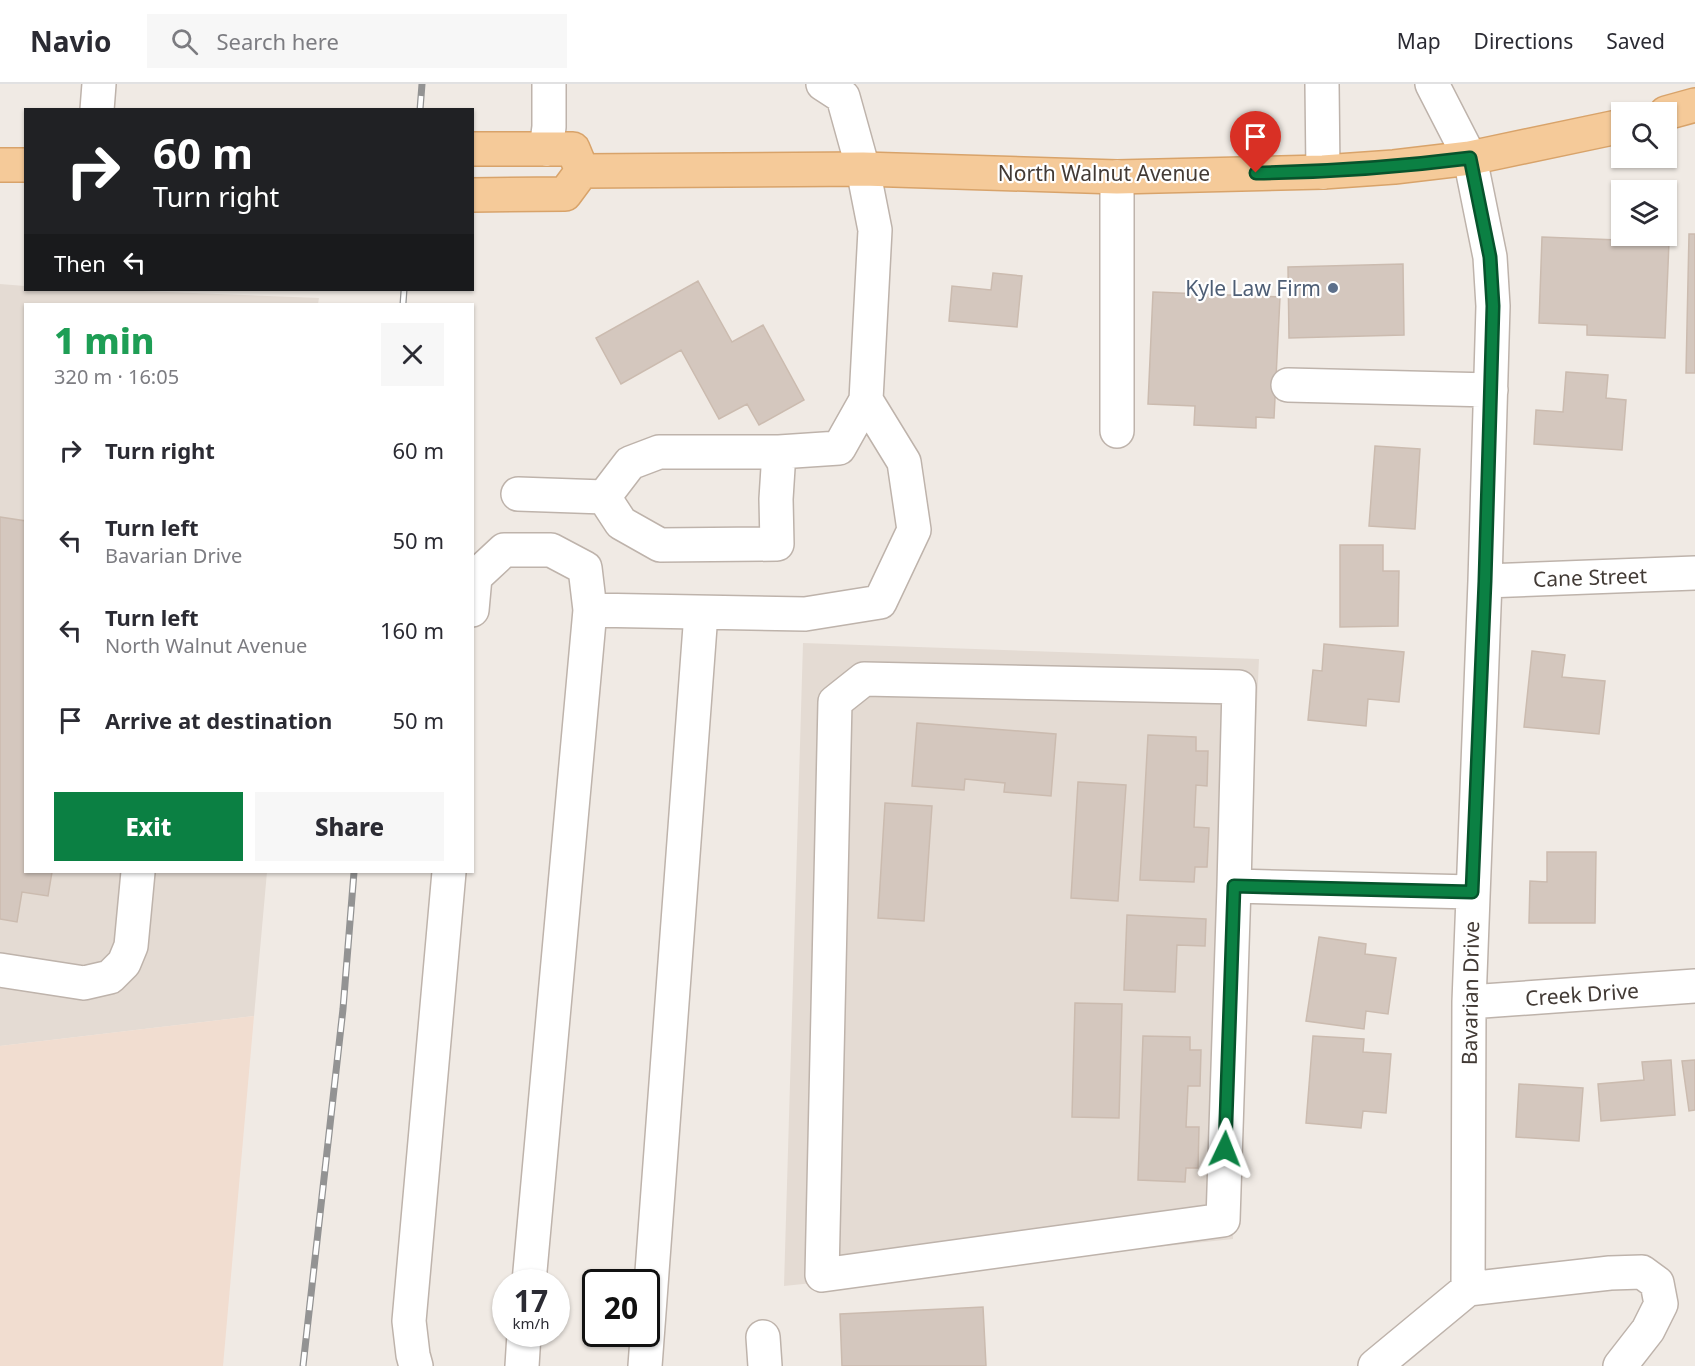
<!DOCTYPE html>
<meta charset="utf-8">
<style>
:root{--surface:#fff;--page:#f7f7f7;--text:#2b2b33;--muted:#7c7c81;--line:#e1e1e2;--accent:#0b8043}
body{margin:0;font-family:"Noto Sans",sans-serif;background:var(--page);color:var(--text);height:100vh;display:flex;flex-direction:column;font-size:22px;white-space:nowrap}
*{box-sizing:border-box;margin:0}
p{font-size:20px;color:var(--muted)}
.icon{flex:none;width:33px;height:33px;fill:none;stroke:currentColor;stroke-width:2;stroke-linecap:round;stroke-linejoin:round}
.map{position:relative;flex:1;overflow:hidden}
.drawer{position:absolute;left:24px;top:219px;width:450px;height:570px;display:flex;flex-direction:column;background:var(--surface);border-radius:0px;box-shadow:0 2px 4px #0004}
.drawer>*{flex:none}
.banner{position:absolute;left:24px;top:24px;width:450px;height:183px;border-radius:0px;box-shadow:0 2px 4px #0004;background:#202124;color:#fff;overflow:hidden}
.fabs{position:absolute;left:1611px;top:18px;display:grid;gap:12px}
.fabs a{display:grid;place-items:center;width:66px;height:66px;border-radius:0px;background:var(--surface);box-shadow:0 2px 4px #0004;font-size:30px}
.speed{position:absolute;left:492px;top:1185px;display:flex;gap:12px;font-size:30px;font-weight:700;text-align:center}
.speed>*{display:grid;place-content:center;width:78px;height:78px;border-radius:50%;background:var(--surface);box-shadow:0 2px 4px #0004;line-height:1}
.speed small{font-size:15px;font-weight:400}
.speed .limit{border:3px solid #111;border-radius:9px;background:#fff;color:#111}
.pin{position:absolute;display:grid;place-items:center;width:51px;height:51px;color:#fff;margin:-62px -26px;border-radius:50% 50% 50% 0;rotate:-45deg;box-shadow:0 0 6px #0007}
.pin .icon{rotate:45deg}
.me{position:absolute;width:66px;margin:-33px;rotate:2deg;stroke-linejoin:round;filter:drop-shadow(0 0 4px #0008)}
.turn{display:flex;align-items:center;gap:21px;height:126px;padding:0 30px;font-size:27px}
.turn .icon{width:78px;height:78px;stroke-width:2.5}
.turn b{display:block;font-size:42px;line-height:51px}
.then{display:flex;align-items:center;height:57px;padding:0 30px;background:#0003;gap:12px;font-size:22px}
.round{display:grid;place-items:center;flex:none;width:63px;height:63px;border-radius:0px;background:var(--page)}
.overview{display:flex;align-items:center;justify-content:space-between;height:102px;padding:0 30px}
h1{font-size:36px;font-weight:800;line-height:45px;color:#1e9e55}
.cta{display:flex;gap:12px;margin-top:auto;padding:12px 30px}
.cta a{flex:1;height:69px;border-radius:0px;background:var(--accent);color:#fff;font-size:24px;font-weight:800;line-height:69px;text-align:center}
.cta a+a{background:var(--page);color:var(--text)}
ul{padding:0;list-style:none}
li{display:flex;align-items:center;gap:18px;height:90px;padding:0 30px}
li div{flex:1}
li b{display:block;font-size:22px}
li em{font-style:normal}
header{display:flex;align-items:center;gap:36px;box-sizing:border-box;height:84px;padding:0 30px;background:var(--surface);border-bottom:2px solid var(--line)}
header strong{font-size:28px}
nav{display:flex;gap:33px;margin-inline-start:auto;font-size:21px}
.search{width:420px;height:54px;background:var(--page);display:flex;align-items:center;gap:15px;box-sizing:border-box;padding:0 21px;border-radius:0px;color:var(--muted);font-size:22px}
.map>svg:first-child{display:block}
.residential{fill:#e4dbd3}
.commercial{fill:#f1ddd0}
.building{fill:#d4c7be;stroke:#cbbbaf;stroke-width:1.5}
.lines{fill:none;stroke-linecap:round;stroke-linejoin:round}
.minor-casing{stroke:#beb3ab;stroke-width:36}
.major-casing{stroke:#d8a36a;stroke-width:36}
.minor{stroke:#fff;stroke-width:33}
.major{stroke:#f5ca99;stroke-width:33}
.rail-casing{stroke:#939393;stroke-width:7}
.rail{stroke:#fff;stroke-width:4.5;stroke-dasharray:14;stroke-linecap:butt}
.route-casing{stroke:#07532c;stroke-width:15}
.route{stroke:#0b8043;stroke-width:10}
.service-dot{fill:#5c6f8a;stroke:#fff;stroke-width:2}
.labels{text-anchor:middle;dominant-baseline:central;stroke-width:4.5;stroke-linejoin:round;paint-order:stroke}
.street-label{font-size:21px;fill:#423a35;stroke:#fff}
.service-label{font-size:21px;fill:#4e5e75;stroke:#fff;text-anchor:end}
</style>
<header>
<strong>Navio</strong>
<div class="search"><svg class="icon" aria-label="search" viewBox="0 0 24 24"><circle cx="10" cy="10" r="6"/><path d="M15 15l6 6"/></svg>Search here</div>
<nav><a>Map</a><a>Directions</a><a>Saved</a></nav>
</header>
<div class="map">
<svg width="1695" height="1282" viewBox="0 0 1695 1282">
<rect width="100%" height="100%" fill="#f0eae4"/>
<path class="residential" d="M0,200L25,202L26,206H117L319,214L318,220H26V788H267L254,932L0,962Z
M803,559L1259,575L1233,1155L784,1202Z"/>
<path class="commercial" d="M254,932L223,1282H0V962Z"/>
<path class="building" d="M1689,150H1695V289H1686Z
M1542,153L1669,158L1665,254L1587,251V241L1539,239Z
M1403,180L1404,251L1289,254L1288,183Z
M993,189L1022,192L1017,243L949,237L952,202L991,206Z
M698,197L732,258L763,241L804,316L759,341L747,320L719,335L681,266L621,300L596,254Z
M1153,208L1280,213L1274,334L1256,333V344L1194,341L1195,322L1148,320Z
M1566,288L1608,291L1606,314L1626,316L1622,366L1534,360L1536,326L1563,328Z
M1375,362L1420,365L1415,445L1369,442Z
M0,433L26,437V788H52L48,812L22,808L17,838L0,835Z
M1340,461H1383V487H1399L1398,542L1340,543Z
M1324,560L1404,568L1399,618L1368,615L1366,642L1308,636L1313,586L1322,587Z
M1532,567L1565,571L1562,593L1605,597L1599,650L1524,643Z
M917,639L1056,650L1051,712L1004,708L1005,699L965,695L964,706L912,702Z
M1148,651L1196,653V667H1208L1207,702L1196,701L1194,743L1209,744L1207,783H1195L1194,798L1140,796Z
M1078,698L1126,701L1118,817L1071,814Z
M885,719L932,722L924,837L878,834Z
M1547,768H1596L1595,839H1529L1530,797L1547,798Z
M1127,831L1206,835L1205,862L1177,861L1175,908L1124,906Z
M1319,853L1366,860L1365,870L1396,874L1388,930L1366,927L1364,945L1306,937Z
M1075,919L1122,920L1119,1034L1072,1033Z
M1143,952L1190,953V966H1201L1200,1002H1188L1186,1043H1199L1198,1084H1186L1185,1098L1138,1096Z
M1313,952L1364,955L1363,968L1391,970L1386,1029L1363,1027L1361,1044L1306,1039Z
M1671,976L1675,1031L1601,1037L1598,1000L1644,996L1642,978Z
M1695,976V1026L1689,1027L1682,977Z
M1519,1000L1583,1004L1579,1057L1516,1053Z
M983,1223L986,1282H842L840,1230Z"/>
<g class="lines">
<defs>
<path id="minor" d="M1322,0L1323,88
M1432,0L1470,74L1490,173L1493,222L1485,497L1469,918L1468,1205
M97,26L99,0
M546,65L549,43V0
M1288,301L1491,306
M1117,347V93
M779,368L776,415L777,460L660,461L621,439L604,413L630,379L659,368H779L839,364L866,316L875,146L863,85L843,13L823,0
M518,410L604,413
M1485,497L1695,489
M472,526L475,493L504,466H551L585,484L590,526L805,530L880,518L914,446L904,378L866,316
M1234,802L1223,1136L822,1191L835,618L864,595L1239,603L1234,802L1472,808
M0,886L84,899L110,893L124,879L131,862L138,788
M1469,918L1695,902
M529,1198L590,526
M763,1253L765,1282
M416,1282L413,1271L409,1237L449,788
M522,1282L524,1250
M645,1282L701,529
M1375,1282L1468,1205L1610,1189L1642,1188L1657,1199L1661,1220L1648,1246L1620,1282"/>
<path id="major" d="M1666,29L1695,21
M472,65H573L582,87
M0,81H26
M582,87L863,85L1117,93L1323,88L1394,83L1470,74L1622,42
M472,111L565,110L582,87"/>
</defs>
<use href="#minor" class="minor-casing"/>
<use href="#major" class="major-casing"/>
<use href="#minor" class="minor"/>
<use href="#major" class="major"/>
<defs>
<path id="rail" d="M420,26L422,0
M403,220L404,206
M303,1282L343,925L354,788"/>
</defs>
<use href="#rail" class="rail-casing"/>
<use href="#rail" class="rail"/>
</g>
<g class="lines">
<defs>
<path id="route" d="M1225,1065L1234,802L1472,808L1485,497L1493,222L1490,173L1470,74C1399,83 1328,88 1256,89"/>
</defs>
<use href="#route" class="route-casing"/>
<use href="#route" class="route"/>
</g>
<circle class="service-dot" cx="1333" cy="204" r="6"/>
<g class="labels">
<g class="street-label">
<text x="1104" y="89">North Walnut Avenue</text>
<text transform="translate(1590 493) rotate(-2)">Cane Street</text>
<text transform="translate(1470 909) rotate(-89)">Bavarian Drive</text>
<text transform="translate(1582 910) rotate(-4)">Creek Drive</text>
</g>
<g class="service-label">
<text x="1321" y="204">Kyle Law Firm</text>
</g>
</g>
</svg>
<div class="fabs">
<a><svg class="icon" aria-label="search" viewBox="0 0 24 24"><circle cx="10" cy="10" r="6"/><path d="M15 15l6 6"/></svg></a>
<a><svg class="icon" aria-label="layers" viewBox="0 0 24 24"><path d="M12 4l9 5-9 5-9-5zM3 14l9 5 9-5"/></svg></a>
</div>
<div class="speed"><div>17<small>km/h</small></div><div class="limit">20</div></div>
<div class="pin" style="left:1256px;top:89px;background:#d93025"><svg class="icon" aria-label="arrive" viewBox="0 0 24 24"><path d="M6 21V4h12l-3 4 3 4H6"/></svg></div>
<svg class="me" style="left:1225px;top:1065px" viewBox="-20 -20 40 40"><path d="M0-17L14 15 0 8-14 15z" fill="#0b8043" stroke="#fff" stroke-width="4"/></svg>
<div class="banner">
<div class="turn"><svg class="icon" aria-label="right" viewBox="0 0 24 24"><path d="M7 20v-9h11M14 6l5 5-5 5"/></svg><div><b>60 m</b>Turn right</div></div>
<div class="then">Then<svg class="icon" aria-label="left" viewBox="0 0 24 24"><path d="M17 20v-9H6M10 6l-5 5 5 5"/></svg></div>
</div>
<section class="drawer">
<div class="overview"><div><h1>1 min</h1><p>320 m · 16:05</p></div><a class="round"><svg class="icon" aria-label="close" viewBox="0 0 24 24"><path d="M6 6l12 12M18 6L6 18"/></svg></a></div>
<ul>
<li><svg class="icon" aria-label="right" viewBox="0 0 24 24"><path d="M7 20v-9h11M14 6l5 5-5 5"/></svg><div><b>Turn right</b></div><em>60 m</em></li>
<li><svg class="icon" aria-label="left" viewBox="0 0 24 24"><path d="M17 20v-9H6M10 6l-5 5 5 5"/></svg><div><b>Turn left</b><p>Bavarian Drive</p></div><em>50 m</em></li>
<li><svg class="icon" aria-label="left" viewBox="0 0 24 24"><path d="M17 20v-9H6M10 6l-5 5 5 5"/></svg><div><b>Turn left</b><p>North Walnut Avenue</p></div><em>160 m</em></li>
<li><svg class="icon" aria-label="arrive" viewBox="0 0 24 24"><path d="M6 21V4h12l-3 4 3 4H6"/></svg><div><b>Arrive at destination</b></div><em>50 m</em></li>
</ul>
<div class="cta"><a>Exit</a><a>Share</a></div>
</section>
</div>
